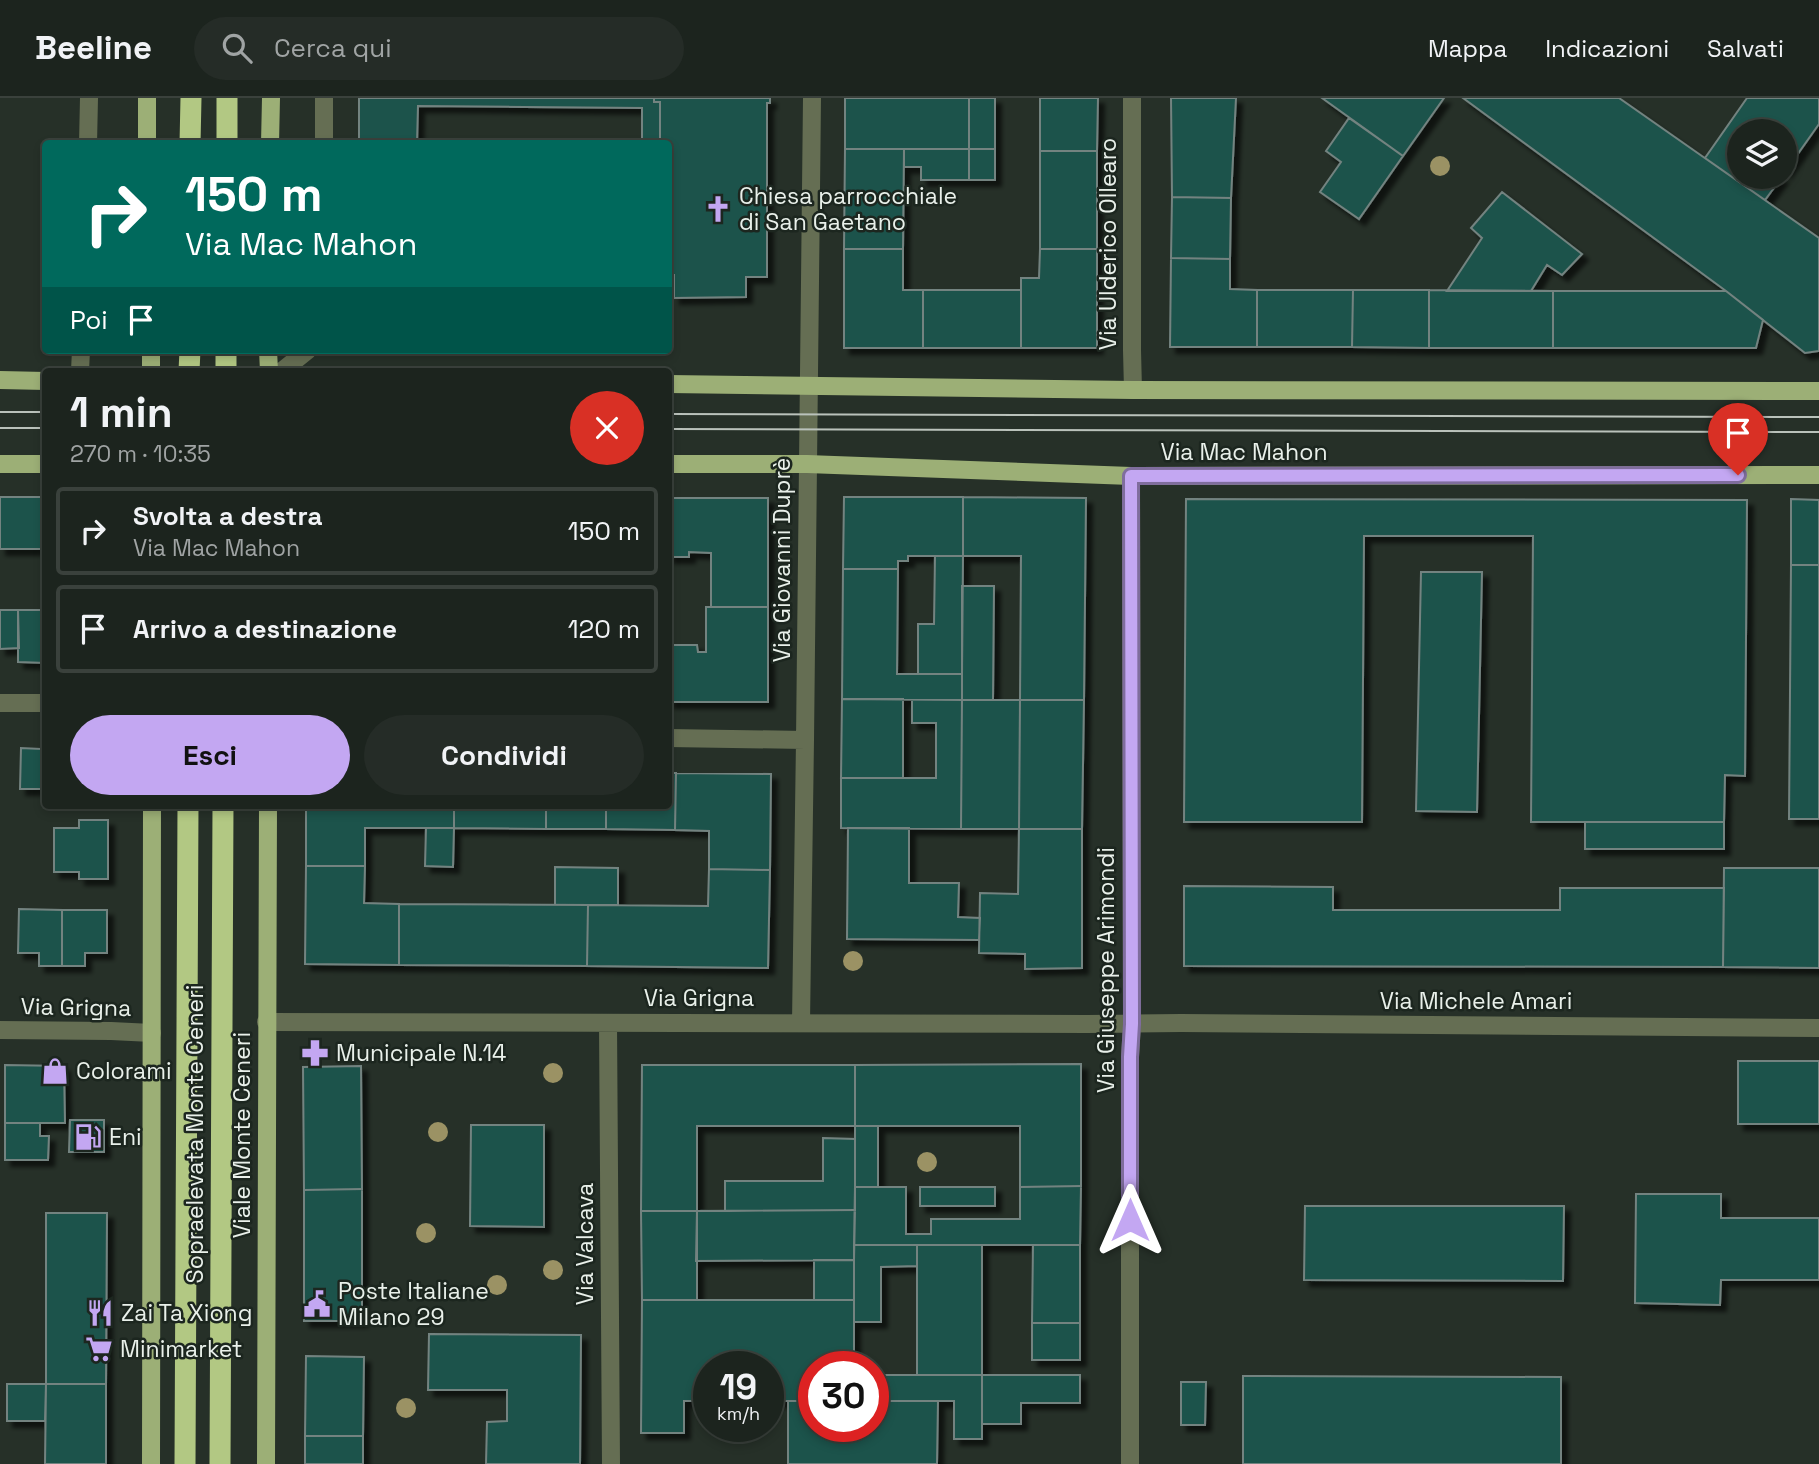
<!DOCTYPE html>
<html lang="it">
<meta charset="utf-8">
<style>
:root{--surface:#1c241e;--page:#252c27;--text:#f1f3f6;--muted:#a0a4a4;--line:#3a413c;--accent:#c3a7f2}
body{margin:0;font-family:"Space Grotesk",sans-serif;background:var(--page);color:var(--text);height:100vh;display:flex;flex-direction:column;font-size:26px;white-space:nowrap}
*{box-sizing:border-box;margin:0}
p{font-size:23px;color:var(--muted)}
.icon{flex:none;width:38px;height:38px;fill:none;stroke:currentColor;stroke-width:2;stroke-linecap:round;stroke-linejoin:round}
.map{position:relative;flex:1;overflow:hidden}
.sheet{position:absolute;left:42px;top:270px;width:630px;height:441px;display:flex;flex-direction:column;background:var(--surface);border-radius:7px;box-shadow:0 4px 10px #0003,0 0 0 2px var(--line)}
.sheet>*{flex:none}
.banner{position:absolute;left:42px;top:42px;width:630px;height:214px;border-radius:7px;box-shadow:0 4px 10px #0003,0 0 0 2px var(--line);background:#00695c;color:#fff;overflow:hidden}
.controls{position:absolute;left:1727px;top:21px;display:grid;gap:14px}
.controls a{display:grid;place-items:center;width:70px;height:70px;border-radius:50%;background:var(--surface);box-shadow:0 4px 10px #0003,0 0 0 2px var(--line);font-size:35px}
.speed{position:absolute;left:693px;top:1253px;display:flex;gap:14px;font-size:35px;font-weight:700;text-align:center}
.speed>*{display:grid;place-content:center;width:91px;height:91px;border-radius:50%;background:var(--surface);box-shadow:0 4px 10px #0003,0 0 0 2px var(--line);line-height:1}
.speed small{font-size:18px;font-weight:400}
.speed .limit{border:10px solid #d22;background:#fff;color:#111}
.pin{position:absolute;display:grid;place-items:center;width:60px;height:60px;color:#fff;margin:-72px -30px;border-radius:50% 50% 50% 0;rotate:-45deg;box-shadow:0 0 7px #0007}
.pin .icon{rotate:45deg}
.me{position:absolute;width:77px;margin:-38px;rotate:0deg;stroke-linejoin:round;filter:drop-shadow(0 0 5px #0008)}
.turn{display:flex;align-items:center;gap:24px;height:147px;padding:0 28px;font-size:32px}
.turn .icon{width:91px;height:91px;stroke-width:2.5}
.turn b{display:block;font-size:49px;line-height:60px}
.then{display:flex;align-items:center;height:66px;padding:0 28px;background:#0003;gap:14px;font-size:26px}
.round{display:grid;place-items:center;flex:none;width:74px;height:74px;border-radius:37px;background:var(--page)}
.overview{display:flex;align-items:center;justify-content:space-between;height:119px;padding:0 28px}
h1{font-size:42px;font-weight:800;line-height:52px}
.action{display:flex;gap:14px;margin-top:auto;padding:14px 28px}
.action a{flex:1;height:80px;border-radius:42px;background:var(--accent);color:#111;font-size:28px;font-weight:800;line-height:80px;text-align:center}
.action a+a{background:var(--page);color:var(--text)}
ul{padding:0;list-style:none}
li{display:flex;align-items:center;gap:21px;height:88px;margin:0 14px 10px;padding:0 14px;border:4px solid var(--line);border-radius:7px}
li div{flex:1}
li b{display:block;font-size:26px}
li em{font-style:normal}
header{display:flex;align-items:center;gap:42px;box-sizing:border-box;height:98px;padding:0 35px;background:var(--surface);border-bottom:2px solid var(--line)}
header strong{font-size:33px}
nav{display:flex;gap:38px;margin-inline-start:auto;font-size:24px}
.search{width:490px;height:63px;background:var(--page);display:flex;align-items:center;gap:18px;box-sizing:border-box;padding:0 24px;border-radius:38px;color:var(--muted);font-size:26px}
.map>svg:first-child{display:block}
.building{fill:#1e534b;stroke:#738380;stroke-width:2;filter:url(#shadow)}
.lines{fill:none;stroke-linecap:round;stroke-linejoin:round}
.minor{stroke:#656e53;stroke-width:18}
.major{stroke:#9caf76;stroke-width:18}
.highway{stroke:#b2c883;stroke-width:21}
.tram{stroke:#bac2bb;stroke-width:2}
.tree{fill:#9b9264}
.route-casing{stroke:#7f6d9d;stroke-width:18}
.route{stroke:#c3a7f2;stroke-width:12}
.labels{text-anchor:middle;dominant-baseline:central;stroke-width:5;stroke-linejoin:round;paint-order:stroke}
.poi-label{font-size:23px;fill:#e9f0ea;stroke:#1c261f;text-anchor:start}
.street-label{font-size:23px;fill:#e9f0ea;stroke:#1c261f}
</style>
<header>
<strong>Beeline</strong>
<div class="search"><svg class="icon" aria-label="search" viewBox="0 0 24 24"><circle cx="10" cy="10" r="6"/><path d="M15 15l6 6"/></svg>Cerca qui</div>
<nav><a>Mappa</a><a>Indicazioni</a><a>Salvati</a></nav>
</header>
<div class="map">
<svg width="1819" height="1366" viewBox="0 0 1819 1366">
<defs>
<filter id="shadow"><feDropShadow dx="6" dy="6" stdDeviation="2" flood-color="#0009"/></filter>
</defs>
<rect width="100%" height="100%" fill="#263028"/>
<path class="building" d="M359,0H654V4H660V46H642V10L418,8L417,46H359Z
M654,0H770V5H767V179H746V199L674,200V177H668V46H660V4H654Z
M845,0H969V51H845Z
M969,0H995V51H969Z
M1040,0H1098L1097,53H1040Z
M1171,0H1236L1231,100L1172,99Z
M1322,0H1444L1403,58Z
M1463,0H1619L1819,140V253L1805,255L1726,193Z
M1747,0H1819V26L1785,74V33H1740V79H1782L1765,102L1705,60Z
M1349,20L1403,58L1359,121L1320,94L1341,64L1326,53Z
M845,51H904L903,151H844Z
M904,51H969V82H921V69H904Z
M969,51H995V82H969Z
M1040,53H1097V151H1040Z
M1502,94L1582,156L1562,177L1547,167L1531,193H1447L1482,140L1471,130Z
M1172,99L1231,100L1230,161L1171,160Z
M844,151H903V192H923V250H844Z
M1040,151H1097V250H1021V180H1039Z
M1171,160L1230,161V191L1257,192V249H1170Z
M923,192H1021V250H923Z
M1257,192H1353L1352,249H1257Z
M1353,192H1429V250L1352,249Z
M1429,192L1553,193V250H1429Z
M1553,193H1726L1763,222L1756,250H1553Z
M0,399H46V451H0Z
M844,399H963V458H908V463H898V471H843Z
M963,399L1086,400L1084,602H1020L1021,458H963Z
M668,400H768V509H711V455L689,454V459H668Z
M1186,401L1747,402L1745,678L1725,677L1724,724H1531L1533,438H1364L1362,724H1184Z
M1791,401L1819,402V467H1791Z
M935,458H963L962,576H918V526H934Z
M1791,467H1819V721H1789Z
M843,471H898L897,576H962V602L842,601Z
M1421,474H1482L1477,714L1416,713Z
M962,488H994L993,602H962Z
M706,509H768V604H668V547H697L698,554H706Z
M0,512H18L19,550L0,551Z
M18,512H46V565L18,564Z
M842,601H903V680H841Z
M912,602H962L961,731L841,730V680H936V625H912Z
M962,602H1020L1019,731H961Z
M1020,602H1084L1082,731H1019Z
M41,636H46V691H20L21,650L41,651Z
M668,675H676L675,732L606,731V707H668Z
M676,675L771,676L770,772L709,771V733L675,732Z
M306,707H454V730H365V768H306Z
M454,707H546V731L454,730Z
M546,707H606V731H546Z
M79,722H108V781H79V774H54V730H79Z
M1585,724H1724V751H1585Z
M426,730H454L453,769L425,768Z
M848,730H909V785H959L958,819L980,820L979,842L847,841Z
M1019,731H1082V870L1025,871V856L979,855L980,795L1018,796Z
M306,768H365L364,805L399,806V867L305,866Z
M555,769L618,770V807H555Z
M1724,770H1819V870L1723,869Z
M709,771L770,772L768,870L587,868L588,807L708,808Z
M1184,788L1333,789V812H1560V790H1724L1723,869L1184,868Z
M399,806L588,807L587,868L399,867Z
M19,811L62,812V868H39V855H18Z
M62,812H107V855H85V868H62Z
M1738,963H1819V1026H1738Z
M1081,966V1088L1020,1089V1028H855V967Z
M5,967L64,968L65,1025H5Z
M642,967H855V1028H697V1113H641Z
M361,968L362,1091L304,1092L303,969Z
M70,1022H104V1054H69Z
M5,1025H40V1038H49L48,1062H5Z
M471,1027H544V1129L470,1128Z
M855,1028H878V1089H855Z
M823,1040L855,1041V1112L725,1113V1083H823Z
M1081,1088L1080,1147H854L855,1089H906V1136H931V1121H1020V1089Z
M920,1089H995V1108H920Z
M362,1091V1223H304V1092Z
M1636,1096H1721V1120H1819V1182H1721L1720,1207L1635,1205Z
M1305,1108H1564L1563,1183L1304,1182Z
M855,1112L854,1162L696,1163L697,1113Z
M641,1113H697V1202H642Z
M46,1115H107L106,1286H46Z
M854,1147H917V1168L881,1169V1224H854Z
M917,1147H982V1277H917Z
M1033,1147H1080V1225H1032Z
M814,1162H854V1202H814Z
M642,1202H854V1269H814V1303H768V1269H709V1303H684V1335H641Z
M1032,1225H1080V1262H1032Z
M429,1236L581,1237L580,1366H486L487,1324L507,1323V1292H428Z
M306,1258L364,1259L363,1338H305Z
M873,1277H982V1341H954V1303H874Z
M982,1277H1080V1305H1021V1326H982Z
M1243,1278L1561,1279V1366H1243Z
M1181,1284H1206L1205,1327H1181Z
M7,1286H46L45,1323H7Z
M46,1286H106V1366H45Z
M788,1303H814V1328H873V1303H938L937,1366H788Z
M305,1338H363V1366H305Z"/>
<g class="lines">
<path class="minor" d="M324,0V46
M1132,0V252L1133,292
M88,46L89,0
M80,273L81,252
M282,273L308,252
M0,605H46
M668,640L805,642
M266,924L1087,926L1181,925L1819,930
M608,925L611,1366
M801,925L805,642L812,0
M0,932L111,933L152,935
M1130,1366V959L1132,926L1131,378"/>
<path class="major" d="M147,0V46
M270,46L271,0
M151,252V273
M268,252L269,273
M0,282L46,283
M668,286L1133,292L1819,293
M0,366H46
M668,366H807L1131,378L1819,377
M151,1366L152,707
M266,1366L268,707"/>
<path class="highway" d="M190,46L191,0
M227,46V0
M189,273L190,252
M226,273V252
M185,1366L188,707
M220,1366L223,707"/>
<path class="tram" d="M0,314H46
M668,316L1819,319
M0,330H46
M668,331L1819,334"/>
</g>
<g class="tree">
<circle cx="1440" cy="68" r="10"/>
<circle cx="853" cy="863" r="10"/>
<circle cx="553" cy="975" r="10"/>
<circle cx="438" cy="1034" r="10"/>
<circle cx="927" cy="1064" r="10"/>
<circle cx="426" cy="1135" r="10"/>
<circle cx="553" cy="1172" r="10"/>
<circle cx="497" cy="1187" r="10"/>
<circle cx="406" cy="1310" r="10"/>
</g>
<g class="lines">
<defs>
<path id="route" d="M1130,1122V959L1132,926L1131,378L1738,377"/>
</defs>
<use href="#route" class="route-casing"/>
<use href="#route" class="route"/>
</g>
<defs>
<symbol id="church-bare" viewBox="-9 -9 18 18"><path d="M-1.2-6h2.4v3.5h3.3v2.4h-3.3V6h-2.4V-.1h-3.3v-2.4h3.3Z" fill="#c3a7f2" stroke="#1c261f" stroke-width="2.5" paint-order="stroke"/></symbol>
<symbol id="pharmacy-bare" viewBox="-9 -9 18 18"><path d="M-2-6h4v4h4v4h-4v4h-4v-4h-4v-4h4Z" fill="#c3a7f2" stroke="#1c261f" stroke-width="2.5" paint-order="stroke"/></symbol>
<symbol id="shop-bare" viewBox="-9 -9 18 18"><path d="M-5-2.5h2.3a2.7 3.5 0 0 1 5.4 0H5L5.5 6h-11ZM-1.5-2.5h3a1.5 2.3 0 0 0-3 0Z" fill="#c3a7f2" stroke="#1c261f" stroke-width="2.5" paint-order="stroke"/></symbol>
<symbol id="fuel-bare" viewBox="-9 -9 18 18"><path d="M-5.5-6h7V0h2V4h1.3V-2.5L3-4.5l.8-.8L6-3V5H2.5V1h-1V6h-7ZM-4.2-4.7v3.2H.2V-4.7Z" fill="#c3a7f2" stroke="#1c261f" stroke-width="2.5" paint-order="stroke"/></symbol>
<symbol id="civic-bare" viewBox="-9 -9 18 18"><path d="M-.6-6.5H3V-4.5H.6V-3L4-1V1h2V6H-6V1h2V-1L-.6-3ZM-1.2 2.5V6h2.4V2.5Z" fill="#c3a7f2" stroke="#1c261f" stroke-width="2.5" paint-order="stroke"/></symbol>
<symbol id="restaurant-bare" viewBox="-9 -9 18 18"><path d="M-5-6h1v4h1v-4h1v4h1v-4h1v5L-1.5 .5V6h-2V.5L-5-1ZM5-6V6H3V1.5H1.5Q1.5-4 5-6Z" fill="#c3a7f2" stroke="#1c261f" stroke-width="2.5" paint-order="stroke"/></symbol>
<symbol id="supermarket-bare" viewBox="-9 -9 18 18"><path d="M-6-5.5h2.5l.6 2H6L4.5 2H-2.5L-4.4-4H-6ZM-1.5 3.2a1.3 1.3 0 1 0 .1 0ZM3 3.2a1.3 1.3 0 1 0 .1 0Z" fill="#c3a7f2" stroke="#1c261f" stroke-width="2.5" paint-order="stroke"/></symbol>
</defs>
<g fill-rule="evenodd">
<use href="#church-bare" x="699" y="92" width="38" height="38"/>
<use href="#pharmacy-bare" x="296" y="936" width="38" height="38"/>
<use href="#shop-bare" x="36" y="954" width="38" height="38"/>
<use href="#fuel-bare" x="69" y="1020" width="38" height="38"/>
<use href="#civic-bare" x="298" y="1187" width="38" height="38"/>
<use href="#restaurant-bare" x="81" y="1196" width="38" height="38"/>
<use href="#supermarket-bare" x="80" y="1232" width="38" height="38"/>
</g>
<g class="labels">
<g class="poi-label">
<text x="739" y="98">Chiesa parrocchiale<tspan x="739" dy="26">di San Gaetano</tspan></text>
<text x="336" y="955">Municipale N.14</text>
<text x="76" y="973">Colorami</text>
<text x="109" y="1039">Eni</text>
<text x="338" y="1193">Poste Italiane<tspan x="338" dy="26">Milano 29</tspan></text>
<text x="121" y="1215">Zai Ta Xiong</text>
<text x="120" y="1251">Minimarket</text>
</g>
<g class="street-label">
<text transform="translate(1108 146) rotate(-90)">Via Ulderico Ollearo</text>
<text x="1244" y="354">Via Mac Mahon</text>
<text transform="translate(782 462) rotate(-90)">Via Giovanni Duprè</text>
<text transform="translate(1106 872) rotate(-90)">Via Giuseppe Arimondi</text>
<text x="699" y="900">Via Grigna</text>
<text x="1476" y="903">Via Michele Amari</text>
<text transform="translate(76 909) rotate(1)">Via Grigna</text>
<text transform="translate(195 1036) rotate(-90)">Sopraelevata Monte Ceneri</text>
<text transform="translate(242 1037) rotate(-90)">Viale Monte Ceneri</text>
<text transform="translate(585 1146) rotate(-90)">Via Valcava</text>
</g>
</g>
</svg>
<div class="controls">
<a><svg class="icon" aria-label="layers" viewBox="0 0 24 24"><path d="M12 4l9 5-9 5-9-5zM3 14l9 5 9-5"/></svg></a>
</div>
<div class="speed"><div>19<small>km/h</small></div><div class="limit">30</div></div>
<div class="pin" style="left:1738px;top:377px;background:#d93025"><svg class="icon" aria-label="arrive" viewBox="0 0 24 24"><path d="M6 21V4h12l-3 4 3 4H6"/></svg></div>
<svg class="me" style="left:1130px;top:1122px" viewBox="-20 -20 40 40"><path d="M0-17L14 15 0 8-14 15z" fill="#c3a7f2" stroke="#fff" stroke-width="4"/></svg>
<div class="banner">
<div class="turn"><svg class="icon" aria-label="right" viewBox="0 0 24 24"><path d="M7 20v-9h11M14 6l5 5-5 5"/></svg><div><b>150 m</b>Via Mac Mahon</div></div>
<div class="then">Poi<svg class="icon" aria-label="arrive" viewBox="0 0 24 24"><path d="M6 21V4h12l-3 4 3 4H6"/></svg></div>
</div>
<section class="sheet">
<div class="overview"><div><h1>1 min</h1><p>270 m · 10:35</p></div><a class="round" style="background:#d93025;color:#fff"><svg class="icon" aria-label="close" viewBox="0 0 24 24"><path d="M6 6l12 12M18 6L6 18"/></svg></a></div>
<ul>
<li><svg class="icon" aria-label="right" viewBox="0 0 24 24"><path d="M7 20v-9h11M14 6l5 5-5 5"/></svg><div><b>Svolta a destra</b><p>Via Mac Mahon</p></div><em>150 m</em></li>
<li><svg class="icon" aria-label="arrive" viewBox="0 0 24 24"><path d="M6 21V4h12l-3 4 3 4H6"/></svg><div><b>Arrivo a destinazione</b></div><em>120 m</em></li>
</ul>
<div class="action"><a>Esci</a><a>Condividi</a></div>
</section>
</div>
